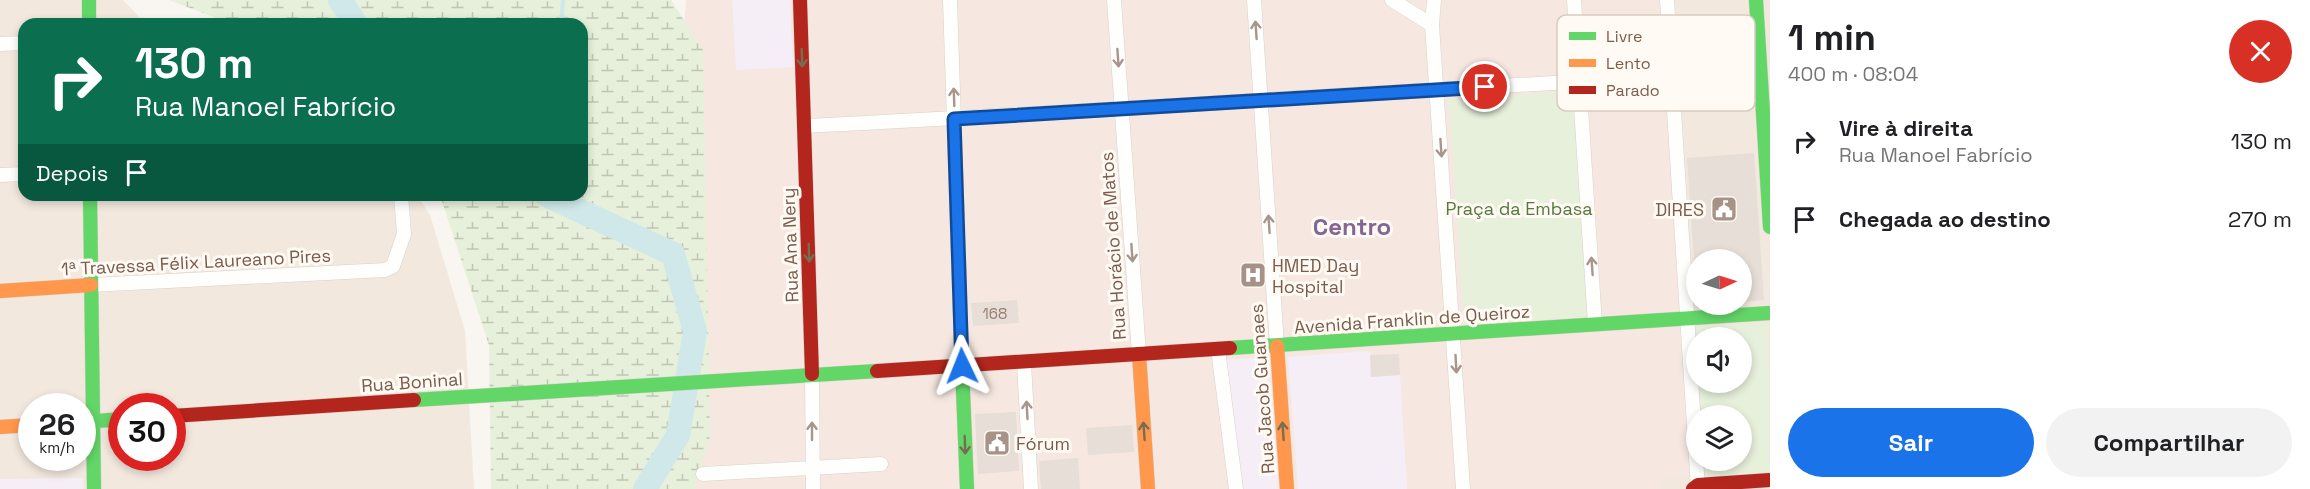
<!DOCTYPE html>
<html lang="pt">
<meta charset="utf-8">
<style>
:root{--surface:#fff;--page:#f2f2f2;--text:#202124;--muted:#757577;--accent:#1a73e8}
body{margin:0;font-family:"Space Grotesk",sans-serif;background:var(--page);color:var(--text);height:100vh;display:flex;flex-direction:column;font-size:22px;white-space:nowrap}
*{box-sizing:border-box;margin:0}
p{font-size:20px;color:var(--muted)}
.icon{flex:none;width:33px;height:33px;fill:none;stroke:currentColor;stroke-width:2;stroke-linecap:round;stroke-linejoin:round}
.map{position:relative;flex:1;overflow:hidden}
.drawer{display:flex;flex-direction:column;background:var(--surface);width:540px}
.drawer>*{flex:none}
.banner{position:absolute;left:18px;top:18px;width:570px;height:183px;border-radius:18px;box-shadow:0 3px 9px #0003;background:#0b6e4f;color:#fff;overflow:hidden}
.needle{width:39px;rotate:86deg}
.controls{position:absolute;left:1686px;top:249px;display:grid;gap:12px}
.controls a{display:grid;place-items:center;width:66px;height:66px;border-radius:50%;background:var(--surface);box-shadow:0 3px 9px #0003;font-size:30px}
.speed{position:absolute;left:18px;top:393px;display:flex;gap:12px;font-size:30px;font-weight:700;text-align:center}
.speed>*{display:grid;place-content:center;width:78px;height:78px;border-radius:50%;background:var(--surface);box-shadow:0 3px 9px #0003;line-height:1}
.speed small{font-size:15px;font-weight:400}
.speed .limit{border:9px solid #d22;background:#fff;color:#111}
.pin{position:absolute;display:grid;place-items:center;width:51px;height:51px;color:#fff;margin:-26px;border:3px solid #fff;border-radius:50%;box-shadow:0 2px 6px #0007}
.me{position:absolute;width:66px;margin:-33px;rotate:358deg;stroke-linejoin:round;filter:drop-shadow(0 0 4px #0008)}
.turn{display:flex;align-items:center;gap:21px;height:126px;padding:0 18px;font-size:27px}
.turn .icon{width:78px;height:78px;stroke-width:2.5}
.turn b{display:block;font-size:42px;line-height:51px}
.then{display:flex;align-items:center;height:57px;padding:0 18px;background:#0003;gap:12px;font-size:22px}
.round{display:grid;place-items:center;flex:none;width:63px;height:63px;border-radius:32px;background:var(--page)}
.summary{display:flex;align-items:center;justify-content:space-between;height:102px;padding:0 18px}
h1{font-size:36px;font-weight:700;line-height:45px}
.primary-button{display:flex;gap:12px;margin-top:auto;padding:12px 18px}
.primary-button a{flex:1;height:69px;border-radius:36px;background:var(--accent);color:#fff;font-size:24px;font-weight:700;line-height:69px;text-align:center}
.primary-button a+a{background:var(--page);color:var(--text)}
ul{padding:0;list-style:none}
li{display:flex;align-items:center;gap:18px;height:78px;padding:0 18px}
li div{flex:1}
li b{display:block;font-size:22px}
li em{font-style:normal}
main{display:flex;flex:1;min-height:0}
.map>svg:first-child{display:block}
.residential{fill:#f2e8de;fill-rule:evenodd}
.commercial{fill:#f6e8e1}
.education{fill:#f6eef6}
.green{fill:#e7f0db}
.wetland{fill:url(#wetland-marsh)}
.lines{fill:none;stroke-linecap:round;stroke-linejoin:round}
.stream{stroke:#d0e8ea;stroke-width:4}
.river{stroke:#d0e8ea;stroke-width:24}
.building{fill:#e6ded7}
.street-casing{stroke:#d7d1cb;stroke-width:15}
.fast-casing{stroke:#d9d2cb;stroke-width:15}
.slow-casing{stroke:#d9d2cb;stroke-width:15}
.jam-casing{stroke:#d9d2cb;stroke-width:15}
.street{stroke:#fefefd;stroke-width:14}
.fast{stroke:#63d668;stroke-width:14}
.slow{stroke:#ff974d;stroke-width:14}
.jam{stroke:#b3261e;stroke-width:14}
.oneway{stroke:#a8958b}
.oneway2{stroke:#776e51}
.route-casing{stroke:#114b97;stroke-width:15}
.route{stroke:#1a73e8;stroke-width:10}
.labels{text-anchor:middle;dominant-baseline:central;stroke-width:6;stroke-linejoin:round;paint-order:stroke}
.number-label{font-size:15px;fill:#977e72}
.park-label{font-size:18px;fill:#537a41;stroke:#fffaf3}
.poi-label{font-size:18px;fill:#7a5c4d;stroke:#fffaf3;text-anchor:start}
.street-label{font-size:18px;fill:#7a5c4d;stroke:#fffaf3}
.district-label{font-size:24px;font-weight:bold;fill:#846695;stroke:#fffaf3}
.key{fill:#fffaf3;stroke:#d7cbc1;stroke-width:1.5}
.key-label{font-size:16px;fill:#7a5c4d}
</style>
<main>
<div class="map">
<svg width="1770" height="489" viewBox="0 0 1770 489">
<defs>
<pattern id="wetland-marsh" width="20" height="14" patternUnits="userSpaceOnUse" patternTransform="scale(1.5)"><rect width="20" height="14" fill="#e7f0db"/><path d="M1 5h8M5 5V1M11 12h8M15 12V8" fill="none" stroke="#c0c6b4"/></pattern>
</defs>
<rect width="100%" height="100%" fill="#f9f5f0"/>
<path class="residential" d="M0,0H123L146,24H24V195H417L430,215L465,331L474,489H0ZM32,406H82V458H32ZM122,406H172V458H122Z
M1662,0H1770V489H1661L1660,478L1690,474ZM1696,260H1742V304H1696ZM1696,338H1742V382H1696ZM1696,416H1742V460H1696Z"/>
<path class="commercial" d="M686,0H1662L1690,475L1661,478V489H646Z"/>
<path class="education" d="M732,0H790L793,67L736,70Z
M1370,351L1371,377L1400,375L1407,489H1298L1288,357Z
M1268,357L1278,489H1241L1225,360Z
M83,478V489H0V479Z"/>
<path class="green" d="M1573,91L1589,316L1464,325L1449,100Z
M1768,322L1770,472L1704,476L1703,461L1742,460V416L1701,415L1698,383L1742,382V338H1696V352L1695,327Z"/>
<path class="wetland" d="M169,0H671L703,50L710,437L694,489H491L489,345L440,195H582V24H232Z"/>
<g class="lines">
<path class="stream" d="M561,24L563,0"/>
<path class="river" d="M340,0L356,24
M546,195L673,254L695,331L678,435L645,489"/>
</g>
<path class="building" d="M1754,153L1764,300L1742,302V260H1694L1687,158Z
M1017,300L1019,323L973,326L971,303Z
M1399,354L1400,375L1371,377L1370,355Z
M1016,412L1019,471L978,474L975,414Z
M1132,425L1134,452L1088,455L1086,428Z
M1078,458L1080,489H1041L1039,461Z"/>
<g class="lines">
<defs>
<path id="street" d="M950,0L962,366
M1114,0L1139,354
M1254,0L1277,346
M1392,0L1432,25
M1434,0L1432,25L1463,489
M1574,0L1595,324
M1667,0L1698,489
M0,44L24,43
M805,126C1120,111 1435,87 1751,73L1761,81
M0,175L24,174
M91,285L385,270L393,266L404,234L401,195
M1218,349L1236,489
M1024,363L1031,489
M812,374L813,489
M703,474L881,464"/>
<path id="fast" d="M89,0V24
M1756,0L1770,227
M90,195L94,489
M1230,348L1770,313
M962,366L967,489
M414,400L877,371
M84,422L122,419"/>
<path id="slow" d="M0,291L91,285
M1277,346L1287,489
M1139,354L1148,489
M0,427L32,425"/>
<path id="jam" d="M800,0L812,374
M877,371L1230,348
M172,416L414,400
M1693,489L1698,485L1770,480"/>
</defs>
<use href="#street" class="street-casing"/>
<use href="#fast" class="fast-casing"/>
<use href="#slow" class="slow-casing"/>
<use href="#jam" class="jam-casing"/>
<use href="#street" class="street"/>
<use href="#fast" class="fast"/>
<use href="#slow" class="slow"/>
<use href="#jam" class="jam"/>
</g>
<defs><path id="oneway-shaft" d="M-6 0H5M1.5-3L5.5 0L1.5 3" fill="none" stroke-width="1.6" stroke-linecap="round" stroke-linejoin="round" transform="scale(1.5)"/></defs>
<g class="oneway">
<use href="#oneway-shaft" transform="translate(1256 30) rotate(-94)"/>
<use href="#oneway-shaft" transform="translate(1118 58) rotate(86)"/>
<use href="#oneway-shaft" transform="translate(954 97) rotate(-92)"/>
<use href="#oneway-shaft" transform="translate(1441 148) rotate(86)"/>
<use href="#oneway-shaft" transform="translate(1269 224) rotate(-94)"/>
<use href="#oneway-shaft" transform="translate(1132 253) rotate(86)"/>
<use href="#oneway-shaft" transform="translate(1592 266) rotate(-94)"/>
<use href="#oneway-shaft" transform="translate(1456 364) rotate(87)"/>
<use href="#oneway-shaft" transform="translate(1027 410) rotate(-93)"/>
<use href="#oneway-shaft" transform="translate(812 431) rotate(-90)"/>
</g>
<g class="oneway2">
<use href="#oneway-shaft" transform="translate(802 58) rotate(88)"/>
<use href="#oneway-shaft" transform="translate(809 253) rotate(88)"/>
<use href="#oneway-shaft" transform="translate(1144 431) rotate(-94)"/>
<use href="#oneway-shaft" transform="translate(1283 431) rotate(-94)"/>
<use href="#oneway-shaft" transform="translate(965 445) rotate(88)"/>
</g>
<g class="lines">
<defs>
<path id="route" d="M962,366L954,119L1485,87"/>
</defs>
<use href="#route" class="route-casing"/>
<use href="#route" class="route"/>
</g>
<defs>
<symbol id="civic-square" viewBox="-11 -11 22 22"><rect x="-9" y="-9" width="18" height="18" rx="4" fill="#a69286" stroke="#fffaf3"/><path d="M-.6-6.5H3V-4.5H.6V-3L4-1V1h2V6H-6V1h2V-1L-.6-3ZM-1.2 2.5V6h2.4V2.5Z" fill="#fff"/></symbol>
<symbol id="hospital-square" viewBox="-11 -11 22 22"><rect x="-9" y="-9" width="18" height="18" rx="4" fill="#a69286" stroke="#fffaf3"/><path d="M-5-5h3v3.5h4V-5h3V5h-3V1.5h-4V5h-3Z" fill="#fff"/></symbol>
</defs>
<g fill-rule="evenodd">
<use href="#civic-square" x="1709" y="194" width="30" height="30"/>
<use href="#hospital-square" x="1238" y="260" width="30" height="30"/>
<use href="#civic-square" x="982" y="428" width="30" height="30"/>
</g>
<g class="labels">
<g class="number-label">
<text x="995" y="313">168</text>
</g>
<g class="park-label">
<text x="1519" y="208">Praça da Embasa</text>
</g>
<g class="poi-label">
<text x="1704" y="209" text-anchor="end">DIRES</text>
<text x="1272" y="265">HMED Day<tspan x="1272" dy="21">Hospital</tspan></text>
<text x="1016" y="443">Fórum</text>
</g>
<g class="street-label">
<text transform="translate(790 245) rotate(-92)">Rua Ana Nery</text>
<text transform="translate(1113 246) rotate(-94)">Rua Horácio de Matos</text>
<text transform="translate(196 262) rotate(-3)">1ª Travessa Félix Laureano Pires</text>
<text transform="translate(1412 319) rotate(-4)">Avenida Franklin de Queiroz</text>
<text transform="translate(412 382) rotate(-4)">Rua Boninal</text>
<text transform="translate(1262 389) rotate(-94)">Rua Jacob Guanaes</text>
</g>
<g class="district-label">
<text x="1352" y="226">Centro</text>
</g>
</g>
<rect x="1557" y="15" width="198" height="96" rx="9" class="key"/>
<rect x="1569" y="32" width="27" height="8" fill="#63d668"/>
<rect x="1569" y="59" width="27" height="8" fill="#ff974d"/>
<rect x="1569" y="86" width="27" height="8" fill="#b3261e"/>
<g class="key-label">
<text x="1606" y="42">Livre</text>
<text x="1606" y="69">Lento</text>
<text x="1606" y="96">Parado</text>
</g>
</svg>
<div class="controls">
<a><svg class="needle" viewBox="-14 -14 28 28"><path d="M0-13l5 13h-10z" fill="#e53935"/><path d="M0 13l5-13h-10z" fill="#757577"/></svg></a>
<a><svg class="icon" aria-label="sound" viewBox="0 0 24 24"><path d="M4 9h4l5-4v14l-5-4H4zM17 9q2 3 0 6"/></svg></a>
<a><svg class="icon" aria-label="layers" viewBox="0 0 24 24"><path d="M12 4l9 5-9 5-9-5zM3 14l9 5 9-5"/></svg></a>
</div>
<div class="speed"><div>26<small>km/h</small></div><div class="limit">30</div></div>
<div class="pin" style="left:1485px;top:87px;background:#d93025"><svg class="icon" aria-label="arrive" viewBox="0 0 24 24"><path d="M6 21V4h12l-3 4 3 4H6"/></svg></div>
<svg class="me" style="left:962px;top:366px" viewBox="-20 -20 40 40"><path d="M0-17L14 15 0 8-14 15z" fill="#1a73e8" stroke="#fff" stroke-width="4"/></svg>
<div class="banner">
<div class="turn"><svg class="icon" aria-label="right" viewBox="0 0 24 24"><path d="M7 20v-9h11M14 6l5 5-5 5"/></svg><div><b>130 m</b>Rua Manoel Fabrício</div></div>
<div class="then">Depois<svg class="icon" aria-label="arrive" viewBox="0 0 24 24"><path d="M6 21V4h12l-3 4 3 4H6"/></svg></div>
</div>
</div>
<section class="drawer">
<div class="summary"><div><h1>1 min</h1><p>400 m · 08:04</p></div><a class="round" style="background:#d93025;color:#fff"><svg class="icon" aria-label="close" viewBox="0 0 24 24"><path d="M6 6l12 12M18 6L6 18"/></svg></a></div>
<ul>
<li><svg class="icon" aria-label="right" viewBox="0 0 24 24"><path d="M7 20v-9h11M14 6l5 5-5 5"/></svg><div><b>Vire à direita</b><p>Rua Manoel Fabrício</p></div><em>130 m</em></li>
<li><svg class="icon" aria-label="arrive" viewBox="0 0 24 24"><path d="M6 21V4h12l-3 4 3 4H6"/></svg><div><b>Chegada ao destino</b></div><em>270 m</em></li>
</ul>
<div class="primary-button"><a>Sair</a><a>Compartilhar</a></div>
</section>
</main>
